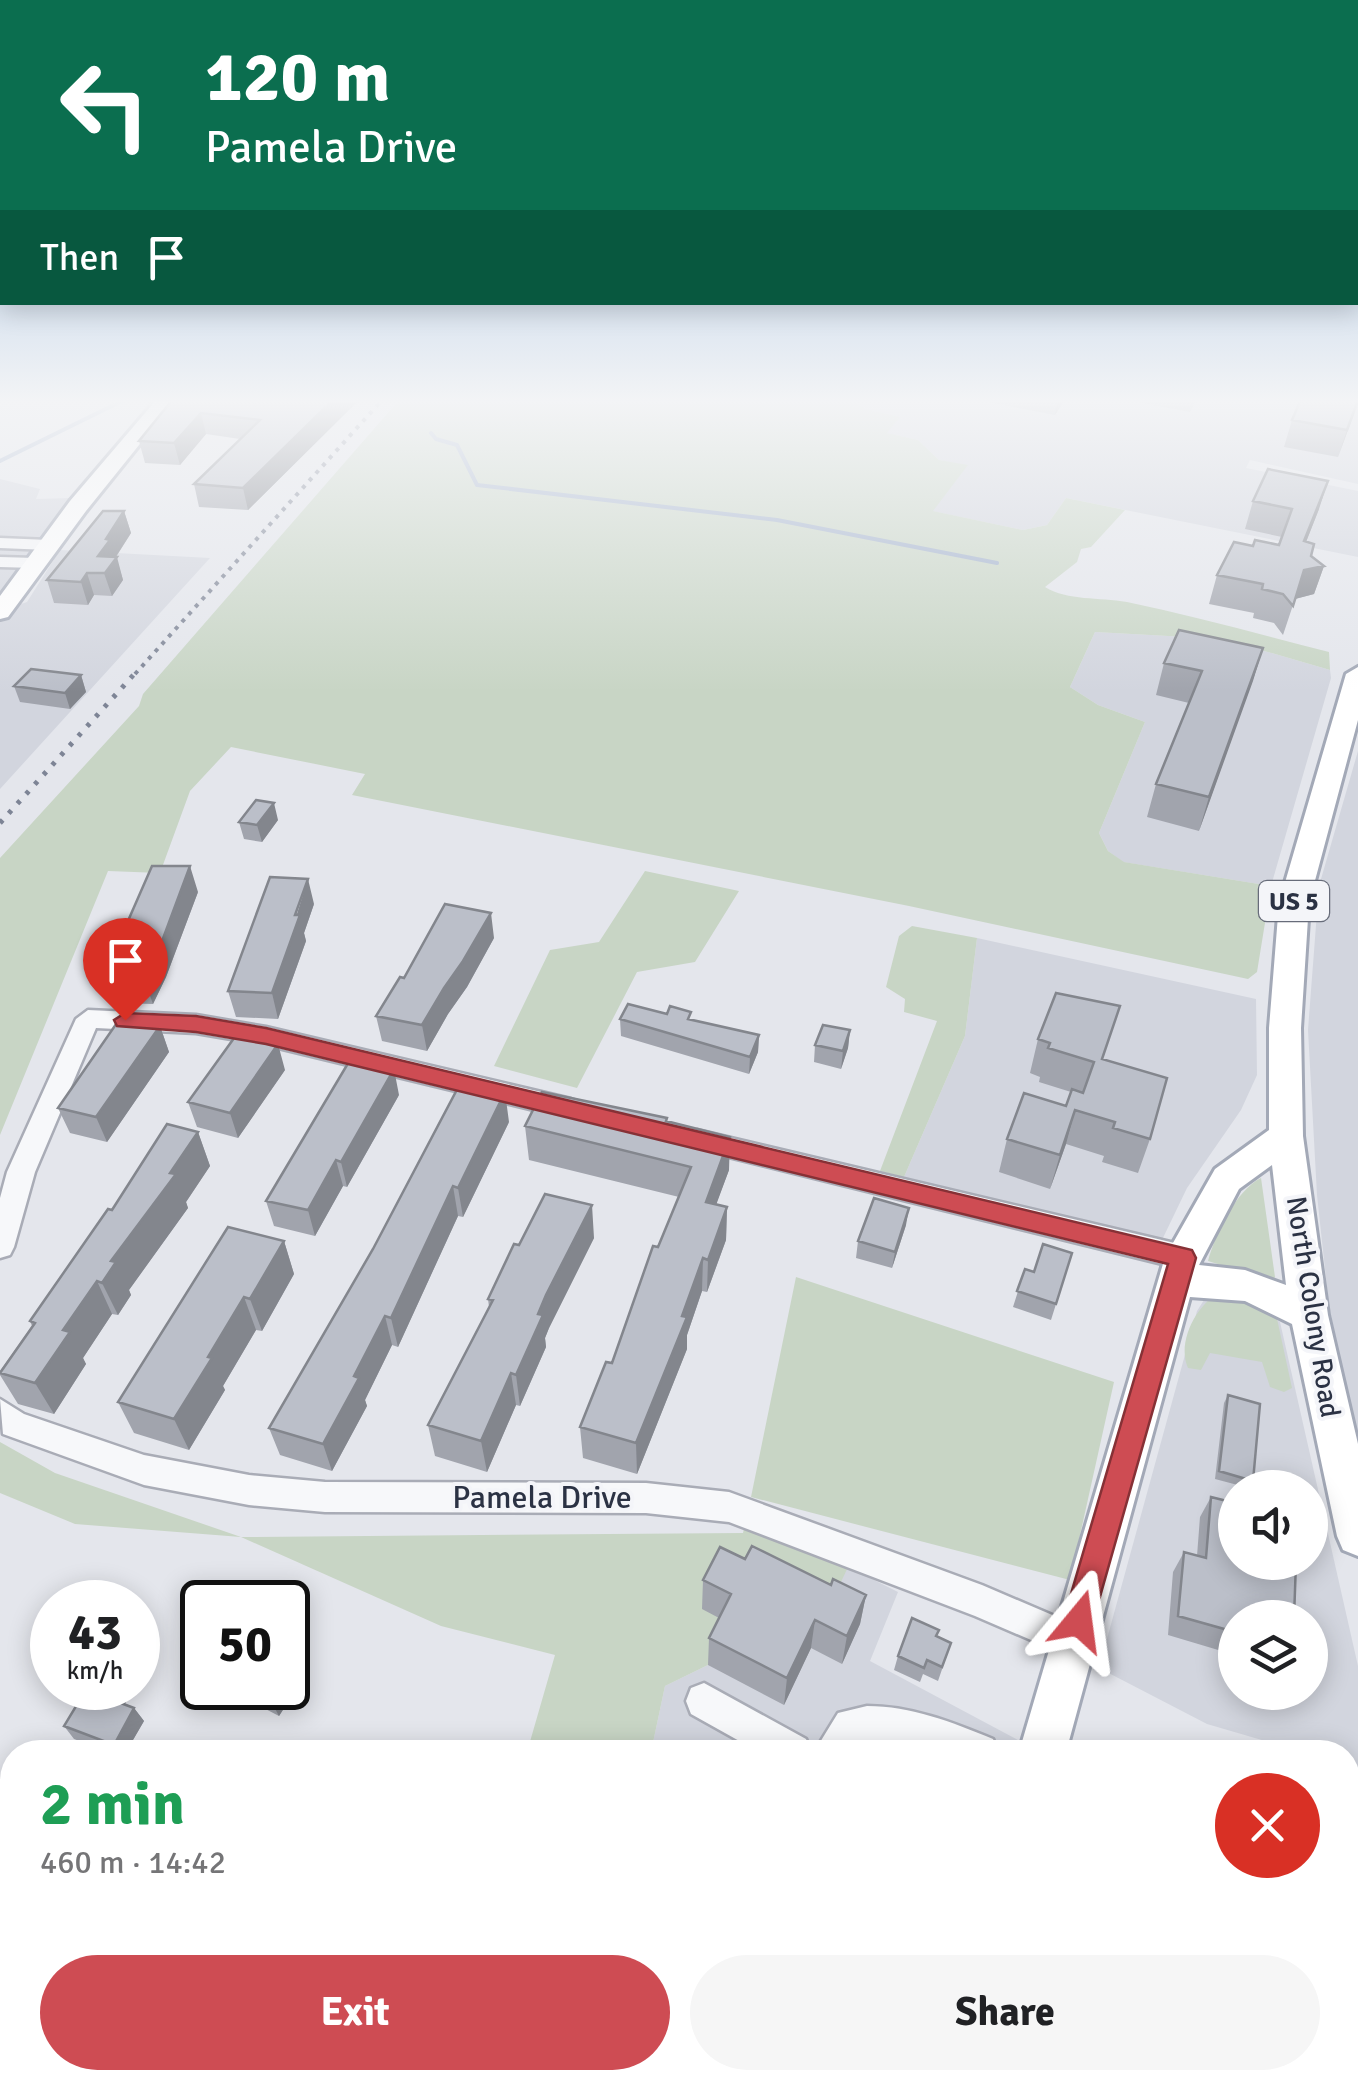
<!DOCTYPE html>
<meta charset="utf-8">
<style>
:root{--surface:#fff;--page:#f6f6f6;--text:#202124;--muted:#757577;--accent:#ce4c53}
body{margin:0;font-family:Signika,sans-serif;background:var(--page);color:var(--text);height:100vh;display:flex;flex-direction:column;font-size:38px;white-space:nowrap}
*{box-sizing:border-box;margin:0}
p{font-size:32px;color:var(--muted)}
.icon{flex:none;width:55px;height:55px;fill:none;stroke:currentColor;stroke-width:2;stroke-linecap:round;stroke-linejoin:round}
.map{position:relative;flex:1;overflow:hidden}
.sheet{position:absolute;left:0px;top:1740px;width:1360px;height:350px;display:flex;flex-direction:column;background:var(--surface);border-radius:40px 40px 0 0;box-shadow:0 5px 25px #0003}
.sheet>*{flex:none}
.hud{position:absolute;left:0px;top:0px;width:1360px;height:305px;box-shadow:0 5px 25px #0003;background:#0b6e4f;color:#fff;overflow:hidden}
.controls{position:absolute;left:1218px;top:1470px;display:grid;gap:20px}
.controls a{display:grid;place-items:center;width:110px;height:110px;border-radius:50%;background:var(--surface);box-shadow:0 5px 25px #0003;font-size:50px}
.speed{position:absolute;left:30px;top:1580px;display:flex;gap:20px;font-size:50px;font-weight:700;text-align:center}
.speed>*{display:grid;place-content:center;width:130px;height:130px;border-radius:50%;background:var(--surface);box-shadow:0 5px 25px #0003;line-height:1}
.speed small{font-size:25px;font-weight:400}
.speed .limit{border:5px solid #111;border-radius:15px;background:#fff;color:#111}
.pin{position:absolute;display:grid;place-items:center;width:85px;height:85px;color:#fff;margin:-102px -42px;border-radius:50% 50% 50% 0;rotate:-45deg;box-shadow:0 0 10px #0007}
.pin .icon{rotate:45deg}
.me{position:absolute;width:110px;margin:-55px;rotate:16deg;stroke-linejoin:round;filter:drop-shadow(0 0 8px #0008)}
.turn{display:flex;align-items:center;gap:35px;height:210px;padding:0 40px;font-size:45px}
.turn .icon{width:130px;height:130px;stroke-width:2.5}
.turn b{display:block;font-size:70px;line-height:85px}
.then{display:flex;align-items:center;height:95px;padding:0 40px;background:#0003;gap:20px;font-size:38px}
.round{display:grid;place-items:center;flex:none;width:105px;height:105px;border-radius:52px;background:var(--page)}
.overview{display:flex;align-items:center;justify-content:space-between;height:170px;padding:0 40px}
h1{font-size:60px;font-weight:700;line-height:75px;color:#1e9e55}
.action{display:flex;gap:20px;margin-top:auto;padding:20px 40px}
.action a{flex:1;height:115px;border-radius:60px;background:var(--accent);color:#fff;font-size:40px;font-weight:700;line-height:115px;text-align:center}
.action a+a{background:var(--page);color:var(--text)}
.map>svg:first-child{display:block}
.built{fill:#d2d5de;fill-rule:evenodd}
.green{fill:#c8d5c5}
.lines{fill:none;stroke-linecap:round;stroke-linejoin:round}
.stream{stroke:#a0b0cb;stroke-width:4}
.minor-casing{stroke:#a9acb6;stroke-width:5}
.major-casing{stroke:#a3a9b7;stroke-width:6}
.minor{fill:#f7f8fa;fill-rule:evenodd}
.major{fill:#fff;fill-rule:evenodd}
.rail-far1{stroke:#7d8495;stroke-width:4;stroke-dasharray:4 6;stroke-linecap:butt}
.rail{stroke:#7d8495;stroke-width:5;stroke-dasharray:4 9;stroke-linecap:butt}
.wall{fill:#a1a4ad}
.shaded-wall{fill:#83868d}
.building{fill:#bbbfc9;stroke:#83868d;stroke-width:2.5}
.route{fill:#ce4c53;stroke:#863136;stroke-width:2.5}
.labels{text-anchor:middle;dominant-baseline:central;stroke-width:8;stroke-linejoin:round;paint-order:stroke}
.shield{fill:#f4f5f9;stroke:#676c7a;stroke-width:2.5}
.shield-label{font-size:25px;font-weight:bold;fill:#2b3244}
.street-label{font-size:28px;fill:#2b3244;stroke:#f4f5f9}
.near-street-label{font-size:32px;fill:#2b3244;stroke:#f4f5f9}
</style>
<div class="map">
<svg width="1358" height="2090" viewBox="0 0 1358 2090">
<rect width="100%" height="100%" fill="#e4e6ec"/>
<path class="built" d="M850,399H1358V484L1250,460L1246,468L1358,491V557L1066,498L1047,525L1023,530L932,511L967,466L939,460L918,440L886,433L899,417L865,409Z
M0,479L40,489L36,499L72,498L0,599Z
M60,550L210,558L0,789V611L27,602Z
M1095,632L1223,639L1330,670L1331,678L1271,886L1123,862L1108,851L1099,833L1145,722L1098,705L1070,687Z
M1358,751V1443L1329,1306L1317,1195L1308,1030L1319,886Z
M977,938L1256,999L1257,1075L1241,1110L1187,1188L1161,1242L904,1177L965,1036Z
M1224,1291L1280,1322L1358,1666V1769L1348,1766V1752H1303L1207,1724L1099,1668L1197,1311L1204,1300ZM1235,1488H1310V1562H1235ZM1235,1618H1310V1692H1235Z
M848,1567L898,1592L870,1661L1018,1740L1014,1752H651L665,1686L708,1665L729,1622L702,1609Z
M1348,2072L1358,2075V2090H988L991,2078H1348Z
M473,2078H918L914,2090H467Z"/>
<path class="green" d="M400,399H850L865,409L900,417L887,433L918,440L939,460L968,465L933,511L1023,530L1047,525L1066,498L1125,510L1091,547L1081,549L1077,562L1045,587C1068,601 1099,597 1127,602C1195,616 1262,635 1329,652L1330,670L1223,639L1095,632L1070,687L1098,705L1145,722L1099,833L1108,851L1124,862L1271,886L1257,972L1248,979L909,906L352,795L365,774L231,747L190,791L160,873L108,871L0,1135V858L139,706L143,694Z
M645,871L739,891L695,962L637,972L577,1088L494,1066L550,950L599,942Z
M912,926L977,938L965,1036L904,1177L880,1171L937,1021L904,1012L905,999L886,987L899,936Z
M1261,1178L1275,1277L1272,1281L1208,1261C1215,1235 1236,1190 1261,1178Z
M796,1277L1114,1382L1070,1580L751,1497Z
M1224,1291L1276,1314L1292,1388L1284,1392L1270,1387L1262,1362L1210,1353L1201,1370L1188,1368C1176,1342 1198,1300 1224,1291Z
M0,1442L55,1473L241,1537L743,1533L745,1524L848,1567L826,1614L730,1623L708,1665L665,1686L651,1752H527L555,1655L441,1626L241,1537L75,1524L0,1493Z
M294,2078H473L467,2090H283Z"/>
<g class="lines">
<path class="stream" d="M431,433L436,439L457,445L477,485L777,520L997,563
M0,461L126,399"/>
<defs>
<path id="minor" d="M0,538L49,540L57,545L49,550L0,548Z
M0,557L35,558L44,563L35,568L0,567Z
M88,1010L196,1015L266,1027L571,1099L580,1102L584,1109L580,1116L571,1119L266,1045L196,1033L96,1028L35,1172L14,1247L10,1255L0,1258V1198L7,1172L76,1019Z
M697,1130L1183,1245L1193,1249L1197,1257L1193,1265L1183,1269L688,1147L684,1140L688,1133Z
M0,1399L24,1414L144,1455L249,1475L325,1482L646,1483L729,1492L982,1585L1085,1629L1090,1641L1085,1653L1073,1658L975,1616L729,1522L646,1513L325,1512L249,1505L144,1485L3,1434Z
M704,1683L806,1739L811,1752H759L691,1714L686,1701L691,1688Z
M867,1706C911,1706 952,1722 993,1739L998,1752C978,1753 953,1755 933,1752C908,1749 887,1740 861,1742L854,1752H814L838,1713Z
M0,1796L12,1802V1840L0,1835Z
M626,2078H692L697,2090H631Z"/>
<path id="major" d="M157,399H176L86,511L8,617L0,619V596L70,501Z
M1358,667V720L1309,903L1301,1028L1303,1136L1328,1315L1358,1444V1556L1343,1550L1337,1536L1292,1324L1245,1301L1190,1297L1066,1752H1019L1165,1257L1215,1169L1269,1130V1028L1279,903L1346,674ZM1272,1165L1286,1285L1245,1270L1199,1265L1239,1189Z
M923,2078H977L973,2090H919Z"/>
</defs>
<use href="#minor" class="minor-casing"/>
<use href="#major" class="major-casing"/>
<use href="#minor" class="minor"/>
<use href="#major" class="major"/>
<path class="rail-far1" d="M135,674L383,399"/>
<path class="rail" d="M0,823L137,671"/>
</g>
<path class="wall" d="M173,399H360L248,510L199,507L194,484L240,439L206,434L180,465L145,463L139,441Z
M972,399H1065L1055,415Z
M1131,399H1197L1190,412L1131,401Z
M1358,399V403L1338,457L1284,447L1292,420Z
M1253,501L1319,509L1306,542L1311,556L1324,566L1314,594L1295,599L1283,635L1274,623L1253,618L1254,613L1209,604L1217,575L1279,545L1282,537L1245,529Z
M124,511L131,533L116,557L123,580L112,596L94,595L88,605L54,603L47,580Z
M1263,648L1199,831L1147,817L1156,784L1189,703L1156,695L1164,663Z
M81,675L86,692L70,709L20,702L14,686Z
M278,820L262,842L244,839L239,822Z
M198,892L166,977L153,1004L112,1003L103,978Z
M314,904L304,933L306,941L278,1019L236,1017L228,991Z
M494,938L467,987L448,1014L427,1051L382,1041L376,1016L404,978Z
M620,1019H691L759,1035L758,1052L749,1074L621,1036Z
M160,1026L169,1052L107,1142L70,1133L58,1108Z
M850,1030L848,1048L841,1069L814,1062L815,1045Z
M1038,1039L1103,1060L1150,1139L1138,1173L1102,1162L1104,1156L1066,1144L1050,1189L999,1172L1007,1139L1066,1106L1071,1092L1039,1082L1040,1077L1030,1073Z
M285,1070L238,1138L197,1127L188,1102Z
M399,1095L347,1187L343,1186L315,1236L274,1226L266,1201Z
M509,1122L463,1217L458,1216L398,1347L392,1345L365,1400L367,1406L332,1471L280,1455L269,1428L373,1249Z
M667,1122L729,1170L716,1204L727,1207L726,1240L707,1292L702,1291L687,1335V1349L637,1474L583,1458L580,1427L612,1363L679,1197L529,1160L525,1126Z
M198,1132L210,1166L186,1202L188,1208L129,1290L131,1295L118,1315L112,1314L83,1358L86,1364L54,1414L18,1404L0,1375V1371L32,1326L30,1321L112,1210Z
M906,1225L892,1268L856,1258L858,1241Z
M594,1238L549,1328L545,1338L546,1347L520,1406L516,1405L487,1472L435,1456L428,1425L489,1307L488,1299L519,1245Z
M284,1241L294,1274L262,1331L256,1330L223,1386L225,1390L189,1450L134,1433L118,1402Z
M1072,1253L1051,1320L1013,1307L1025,1269L1034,1272Z
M1228,1395L1253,1481L1249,1488L1215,1479L1224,1403Z
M1211,1497L1235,1562H1297L1235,1618V1655L1168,1635L1173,1572L1184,1552L1197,1556L1200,1517Z
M745,1559L866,1595L860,1624L842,1664L811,1648L784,1705L708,1665L709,1638L719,1618L702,1609L703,1580Z
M937,1636L951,1643L938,1681L923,1674L920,1682L894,1670L898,1656Z
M291,1675L297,1688L279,1716L225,1688H288Z
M87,1688H123L129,1697L125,1704L134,1708L144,1721L126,1752H109L74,1739L64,1726Z
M0,1992L12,2078H44L37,2090H19L0,2080Z"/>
<path class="shaded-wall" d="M334,399H360L248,510L243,488Z
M1057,399H1065L1055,415Z
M1358,400V403L1338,457L1347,430Z
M201,413L206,434L180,465L174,443Z
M1328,481L1319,509L1295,570L1304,541Z
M124,511L131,533L115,558L117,557L123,580L112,596L98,556L106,539Z
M1324,566L1314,594L1295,599L1304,570Z
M87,573L94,595L88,605L81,582Z
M1263,648L1253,681L1199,831L1209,797Z
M81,675L86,692L70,709L65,693Z
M274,803L278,820L262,842L257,825Z
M190,866L198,892L166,977L153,1004L144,979Z
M308,879L314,904L304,933L306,941L278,1019L272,993Z
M491,913L494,938L467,987L448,1014L427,1051L422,1025Z
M160,1026L169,1052L107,1142L96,1117Z
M850,1030L848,1048L841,1069L843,1051Z
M759,1035L758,1052L749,1074L750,1057Z
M278,1044L285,1070L238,1138L230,1113Z
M394,1069L399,1095L347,1187L341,1162Z
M505,1092L509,1122L463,1217L458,1188Z
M1075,1110L1066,1144L1050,1189L1060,1155Z
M198,1132L210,1166L186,1202L188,1208L129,1290L131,1295L118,1315L102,1283L111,1261Z
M730,1137L729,1170L705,1235L706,1202Z
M336,1160L343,1186L315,1236L308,1210Z
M453,1186L458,1216L398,1347L391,1318Z
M592,1205L594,1238L549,1328L545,1338L546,1347L520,1406L516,1375L546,1295Z
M727,1207L726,1240L707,1292L708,1260Z
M909,1208L906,1225L892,1268L895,1252Z
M284,1241L294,1274L262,1331L250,1299Z
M703,1258L702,1291L687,1335V1349L637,1474L636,1443Z
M97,1281L112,1314L83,1358L86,1364L54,1414L35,1383L63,1330Z
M244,1297L256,1330L223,1386L225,1390L189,1450L174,1419L208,1357Z
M385,1316L392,1345L365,1400L367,1406L332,1471L323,1444L354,1376Z
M511,1373L516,1405L487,1472L481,1441Z
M866,1595L860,1624L842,1664L847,1636Z
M815,1620L811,1648L784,1705L787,1678Z
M291,1675L297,1688L279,1716L272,1703L282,1688H288V1680Z
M117,1688H123L129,1697L120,1712L110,1699Z
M134,1708L144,1721L126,1752H119L114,1745Z
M18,2078H44L37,2090H22L14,2085Z"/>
<path class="building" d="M173,399H334L243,488L194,484L260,420L201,413L174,443L139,441Z
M1301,399H1358V400L1347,430L1292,420Z
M1268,469L1328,481L1304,541L1314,544L1311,556L1324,566L1304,570L1293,606L1283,594L1262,589L1263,584L1217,575L1234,542L1253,546L1255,540L1279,545L1292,509L1253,501Z
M103,511H124L106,539L110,540L98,556L117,557L105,573H87L81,582L47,580Z
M1179,630L1263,648L1209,797L1156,784L1202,671L1164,663Z
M31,669L81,675L65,693L14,686Z
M256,800L274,803L257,825L239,822Z
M152,866H190L158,952L144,979L103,978Z
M270,877L308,879L295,915H300L272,993L228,991Z
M445,904L491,913L463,961L444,988L422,1025L376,1016L400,977L404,978Z
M1056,993L1120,1006L1102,1059L1167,1078L1150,1139L1113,1128L1115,1122L1075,1110L1060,1155L1007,1139L1024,1093L1066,1106L1072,1089L1083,1093L1094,1062L1048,1048L1050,1043L1038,1039Z
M628,1004L667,1014L670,1006L691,1012L688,1019L759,1035L750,1057L620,1019Z
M121,1017L160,1026L96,1117L58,1108Z
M823,1025L850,1030L843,1051L815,1045Z
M237,1034L278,1044L230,1113L188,1102Z
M350,1060L394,1069L341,1162L336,1160L308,1210L266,1201Z
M461,1082L505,1092L458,1188L453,1186L391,1318L385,1316L354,1376L359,1378L323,1444L269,1428L373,1249Z
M542,1092L667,1118L666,1121L730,1137L706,1202L727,1207L708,1260L703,1258L682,1316L687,1317L636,1443L580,1427L606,1362L612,1363L653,1246L658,1247L691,1167L525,1126Z
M167,1124L198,1132L170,1173L176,1174L111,1261L116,1262L102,1283L97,1281L63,1330L70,1332L35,1383L0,1373L35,1323L30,1321L108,1209L112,1210Z
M545,1194L592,1205L546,1295L538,1314L543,1315L516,1375L511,1373L481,1441L428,1425L493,1300L488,1299L514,1244L519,1245Z
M874,1198L909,1208L895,1252L858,1241Z
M228,1227L284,1241L250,1299L244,1297L208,1357L212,1358L174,1419L118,1402Z
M1043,1244L1072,1253L1056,1304L1017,1291L1025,1269L1034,1272Z
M1228,1395L1260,1404L1253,1481L1219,1471Z
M1211,1497L1235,1503V1562H1296L1294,1618H1235V1632L1178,1616L1184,1552L1206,1558Z
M752,1546L831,1585L833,1579L866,1595L847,1636L815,1620L787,1678L709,1638L731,1594L703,1580L720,1547L745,1559Z
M912,1618L939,1630L936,1636L951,1643L942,1667L927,1660L924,1668L898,1656Z
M87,1688H117L110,1699L134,1708L114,1745L64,1726Z
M243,1688H282L272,1703Z
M0,1992L12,1998V2078H18L14,2085L0,2078Z"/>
<linearGradient id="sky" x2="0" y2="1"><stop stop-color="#8bb2dc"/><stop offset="0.58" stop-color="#f3f4f6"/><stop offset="1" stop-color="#f3f4f6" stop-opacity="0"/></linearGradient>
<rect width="1358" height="692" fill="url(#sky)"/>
<path class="route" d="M125,1013L196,1016L266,1028L1192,1250L1196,1258L1090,1632L1079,1636L1068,1632L1063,1621L1168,1264L266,1044L196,1032L117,1026L114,1020Z"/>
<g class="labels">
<rect class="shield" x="1259" y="881" width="70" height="40" rx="8"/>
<g class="shield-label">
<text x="1294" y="901">US 5</text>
</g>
<g class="street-label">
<text transform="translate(1313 1307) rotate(81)">North Colony Road</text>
</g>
<g class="near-street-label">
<text x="542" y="1497">Pamela Drive</text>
</g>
</g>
</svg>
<div class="controls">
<a><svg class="icon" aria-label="sound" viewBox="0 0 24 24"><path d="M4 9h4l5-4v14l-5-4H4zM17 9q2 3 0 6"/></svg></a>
<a><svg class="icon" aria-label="layers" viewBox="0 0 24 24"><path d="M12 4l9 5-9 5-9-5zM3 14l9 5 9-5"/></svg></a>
</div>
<div class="speed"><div>43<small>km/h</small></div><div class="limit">50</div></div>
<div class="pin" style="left:125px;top:1020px;background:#d93025"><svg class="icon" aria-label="arrive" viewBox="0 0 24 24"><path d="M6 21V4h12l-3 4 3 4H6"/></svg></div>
<svg class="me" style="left:1079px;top:1621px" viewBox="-20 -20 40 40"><path d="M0-17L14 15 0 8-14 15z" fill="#ce4c53" stroke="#fff" stroke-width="4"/></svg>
<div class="hud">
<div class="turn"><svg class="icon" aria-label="left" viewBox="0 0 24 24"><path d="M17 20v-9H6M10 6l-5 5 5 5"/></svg><div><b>120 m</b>Pamela Drive</div></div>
<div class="then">Then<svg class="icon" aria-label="arrive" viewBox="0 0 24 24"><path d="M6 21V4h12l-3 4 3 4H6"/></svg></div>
</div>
<section class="sheet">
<div class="overview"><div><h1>2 min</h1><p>460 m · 14:42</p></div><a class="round" style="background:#d93025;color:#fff"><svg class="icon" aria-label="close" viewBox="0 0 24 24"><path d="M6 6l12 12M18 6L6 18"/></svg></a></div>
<div class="action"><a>Exit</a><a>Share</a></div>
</section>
</div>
